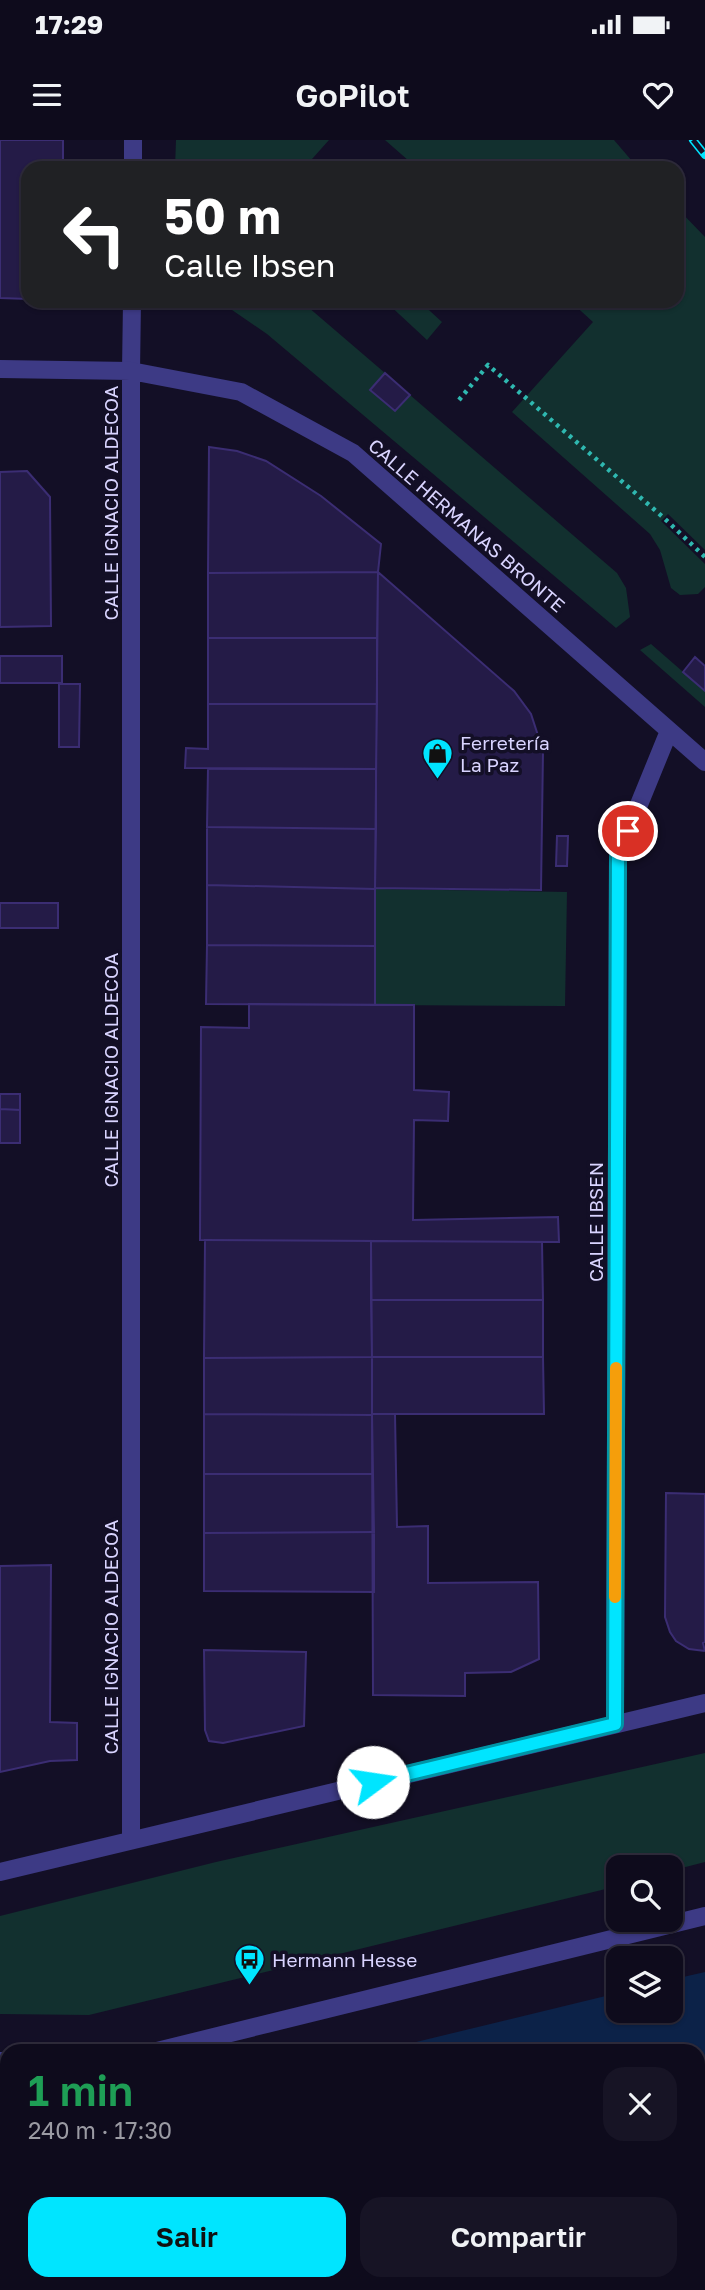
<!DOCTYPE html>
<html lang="es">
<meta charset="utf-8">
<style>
:root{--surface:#0e0b1c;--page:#171425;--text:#f1f3f6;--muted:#9b9ba3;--line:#2e2b3b;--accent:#00e5ff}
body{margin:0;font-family:"Golos Text",sans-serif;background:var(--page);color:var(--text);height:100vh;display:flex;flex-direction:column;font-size:26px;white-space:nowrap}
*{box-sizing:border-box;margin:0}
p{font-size:23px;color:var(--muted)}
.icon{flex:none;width:38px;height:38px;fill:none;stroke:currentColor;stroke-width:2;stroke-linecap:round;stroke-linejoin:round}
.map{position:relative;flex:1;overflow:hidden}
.side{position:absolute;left:0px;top:1904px;width:705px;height:247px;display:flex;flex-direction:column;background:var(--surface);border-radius:21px 21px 0 0;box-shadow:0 2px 5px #0004,0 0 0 2px var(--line)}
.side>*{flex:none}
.hud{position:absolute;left:21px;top:21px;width:663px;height:147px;border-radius:21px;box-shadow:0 2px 5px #0004,0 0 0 2px var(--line);background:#202124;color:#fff;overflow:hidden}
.tools{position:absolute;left:606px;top:1715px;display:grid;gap:14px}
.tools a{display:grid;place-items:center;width:77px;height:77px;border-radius:14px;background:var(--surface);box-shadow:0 2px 5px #0004,0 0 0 2px var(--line);font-size:35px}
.pin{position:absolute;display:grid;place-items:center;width:60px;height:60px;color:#fff;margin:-30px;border:4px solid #fff;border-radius:50%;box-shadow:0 2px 7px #0007}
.me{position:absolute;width:77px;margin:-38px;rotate:76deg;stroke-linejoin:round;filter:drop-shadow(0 0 5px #0008)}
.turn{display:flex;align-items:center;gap:24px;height:147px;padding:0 28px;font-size:32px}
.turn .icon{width:91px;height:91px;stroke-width:2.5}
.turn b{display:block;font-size:49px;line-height:60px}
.round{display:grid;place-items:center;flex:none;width:74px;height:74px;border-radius:21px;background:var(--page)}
.headline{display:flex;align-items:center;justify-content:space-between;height:119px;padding:0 28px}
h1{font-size:42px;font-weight:600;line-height:52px;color:#1e9e55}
.button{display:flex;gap:14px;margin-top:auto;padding:14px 28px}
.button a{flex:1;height:80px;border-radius:21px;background:var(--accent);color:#111;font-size:28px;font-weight:600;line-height:80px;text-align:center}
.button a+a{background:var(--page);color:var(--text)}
.status{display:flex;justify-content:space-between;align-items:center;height:49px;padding:0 35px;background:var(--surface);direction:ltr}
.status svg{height:19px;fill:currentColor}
header{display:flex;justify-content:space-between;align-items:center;height:91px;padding:0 28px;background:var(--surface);font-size:32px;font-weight:600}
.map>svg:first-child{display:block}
.green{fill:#12302f}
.water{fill:#0c2248}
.building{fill:#241b47;stroke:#3b2d73;stroke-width:2}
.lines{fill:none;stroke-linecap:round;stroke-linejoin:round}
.path{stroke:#2fb8b0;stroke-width:4.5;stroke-dasharray:3.5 5;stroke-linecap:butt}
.service{stroke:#3d3a85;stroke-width:18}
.minor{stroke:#3d3a85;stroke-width:18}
.rail-casing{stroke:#00e5ff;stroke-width:8}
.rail{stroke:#130f26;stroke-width:5;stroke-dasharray:16;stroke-linecap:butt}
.route-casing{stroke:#0095a6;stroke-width:18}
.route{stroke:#00e5ff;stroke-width:12}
.slow{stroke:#f59e0b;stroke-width:12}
.labels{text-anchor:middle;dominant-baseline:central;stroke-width:7;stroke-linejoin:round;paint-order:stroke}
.street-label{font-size:19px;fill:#d9d4ff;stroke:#130f26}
.poi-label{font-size:19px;fill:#d9d4ff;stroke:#130f26;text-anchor:start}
</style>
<div class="status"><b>17:29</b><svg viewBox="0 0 49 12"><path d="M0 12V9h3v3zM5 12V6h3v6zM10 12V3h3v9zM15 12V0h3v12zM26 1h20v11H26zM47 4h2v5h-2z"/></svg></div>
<header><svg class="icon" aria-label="menu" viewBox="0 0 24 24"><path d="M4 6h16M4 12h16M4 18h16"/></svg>GoPilot<svg class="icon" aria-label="heart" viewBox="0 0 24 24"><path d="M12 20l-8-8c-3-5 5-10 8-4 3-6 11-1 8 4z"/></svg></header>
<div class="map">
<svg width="705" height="2150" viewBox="0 0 705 2150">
<rect width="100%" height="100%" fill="#130f26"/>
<path class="green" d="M176,0H329L304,28H175Z
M385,0H614L638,28H417Z
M677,68L705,97V410L668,374L661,381L705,424V447L698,454L680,455L671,448L660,410L650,394L512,272L593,182L570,161H677Z
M219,161H301L385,233L371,250L395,271L410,255L617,433L626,448L630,477L616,488L267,194Z
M385,161H419L442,182L427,200Z
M651,504L705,551V567L640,510Z
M375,749L567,752L565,866L375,865Z
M705,1613V1722L670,1731V1727H618V1746L89,1875L0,1874V1776L216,1722Z
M698,2078L705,2081V2150H155L181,2144H698Z
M7,2122V2144H90L87,2150H0V2124Z"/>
<path class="water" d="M705,1832V1935L698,1937V1911H379L618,1853V1871H670V1840Z
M7,1994V2104L0,2106V1996Z"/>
<path class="building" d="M0,0H63V28H28V159L0,158Z
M385,233L410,255L395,271L370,250Z
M209,307L237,311L266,321L321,356L381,404L378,432L208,433Z
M27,331L50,357L51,486L0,487V332Z
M378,432L514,551L531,574L543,611L541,750L375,748Z
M378,432L377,498H208V433Z
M208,498H377V564H208Z
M0,516H62V543H0Z
M695,517L705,526V551L683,532Z
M59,544H80L79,607H59Z
M208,564H377L376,629L185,628L186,608L208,609Z
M208,629H376V689L207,687Z
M207,687L376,689L375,749L207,745Z
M557,696H568L567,726H556Z
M207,745L375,749V806L207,805Z
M0,763H58V788H0Z
M207,805L375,806V865L206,864Z
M249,864L414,865V950L449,952L448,981L414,980L413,1080L558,1077L559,1102L200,1100L201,887L249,888Z
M0,954H20V970L0,969Z
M0,969L20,970V1003H0Z
M205,1100L371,1101L372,1217L204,1218Z
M371,1101L542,1102L543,1160H371Z
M371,1160H543V1217H372Z
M372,1217V1275L204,1274V1218Z
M372,1217H543L544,1274H372Z
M204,1274L372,1275L373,1334H204Z
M372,1274H395L397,1387L428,1386V1443L538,1442L539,1519L511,1532L465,1533V1556L373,1555Z
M204,1334H373L374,1392L204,1393Z
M666,1353L705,1354V1502L703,1503L705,1511L689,1509L676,1501L670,1492L665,1477Z
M374,1392V1452L204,1451V1393Z
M51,1425L50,1582L77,1583V1620L50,1621L0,1632V1426Z
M204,1510L306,1512L304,1586L223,1603L209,1601L205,1590Z"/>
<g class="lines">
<path class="path" d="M459,260L488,225L664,378L705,417"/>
<path class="service" d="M133,28V0
M131,231L132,161"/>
<path class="minor" d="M0,229L131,231L241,252L353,313L705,622
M131,231V1700
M615,1584L618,716L669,591
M0,1732L705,1563
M157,1911L705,1776
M0,1921H7
M698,1993L705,1991
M698,2039L705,2042
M120,2150L123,2144"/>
<defs>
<path id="rail" d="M693,0L705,15"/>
</defs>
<use href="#rail" class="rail-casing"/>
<use href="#rail" class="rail"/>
</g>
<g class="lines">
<defs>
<path id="route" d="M373,1642L615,1584L618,716L628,691"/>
</defs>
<use href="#route" class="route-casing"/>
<use href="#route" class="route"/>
<path class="slow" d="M615,1457L616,1228"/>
</g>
<defs>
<symbol id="shop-pin" viewBox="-11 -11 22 30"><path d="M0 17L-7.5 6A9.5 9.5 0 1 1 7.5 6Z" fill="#00e5ff" stroke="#130f26"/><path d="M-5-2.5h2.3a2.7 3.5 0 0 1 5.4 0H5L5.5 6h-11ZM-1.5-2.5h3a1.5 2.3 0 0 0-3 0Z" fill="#111"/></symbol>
<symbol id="bus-pin" viewBox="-11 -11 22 30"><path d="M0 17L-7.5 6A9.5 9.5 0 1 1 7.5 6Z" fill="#00e5ff" stroke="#130f26"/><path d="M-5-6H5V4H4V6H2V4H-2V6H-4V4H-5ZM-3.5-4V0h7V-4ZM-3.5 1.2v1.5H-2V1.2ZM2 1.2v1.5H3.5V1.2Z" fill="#111"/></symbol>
</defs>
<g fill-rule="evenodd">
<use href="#shop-pin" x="420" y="596" width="35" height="47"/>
<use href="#bus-pin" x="232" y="1802" width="35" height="47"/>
</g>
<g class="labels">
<g class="street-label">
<text transform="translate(110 363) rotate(-90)">CALLE IGNACIO ALDECOA</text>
<text transform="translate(467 385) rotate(41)">CALLE HERMANAS BRONTE</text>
<text transform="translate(110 930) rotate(-90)">CALLE IGNACIO ALDECOA</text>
<text transform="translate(595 1082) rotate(-90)">CALLE IBSEN</text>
<text transform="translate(110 1497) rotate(-90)">CALLE IGNACIO ALDECOA</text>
</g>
<g class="poi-label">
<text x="460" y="602">Ferretería<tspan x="460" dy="22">La Paz</tspan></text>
<text x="272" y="1819">Hermann Hesse</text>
</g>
</g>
</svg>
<div class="tools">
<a><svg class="icon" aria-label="search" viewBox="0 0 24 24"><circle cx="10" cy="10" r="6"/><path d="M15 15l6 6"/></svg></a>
<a><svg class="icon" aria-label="layers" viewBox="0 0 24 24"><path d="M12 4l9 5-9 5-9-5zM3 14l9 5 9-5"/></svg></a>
</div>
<div class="pin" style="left:628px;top:691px;background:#d93025"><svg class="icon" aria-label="arrive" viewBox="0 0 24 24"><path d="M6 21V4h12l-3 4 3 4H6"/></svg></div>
<svg class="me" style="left:373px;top:1642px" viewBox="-20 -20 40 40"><circle r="19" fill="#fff"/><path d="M0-13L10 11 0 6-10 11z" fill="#00e5ff"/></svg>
<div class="hud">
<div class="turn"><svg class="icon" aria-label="left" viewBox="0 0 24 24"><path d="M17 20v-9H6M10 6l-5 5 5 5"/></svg><div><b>50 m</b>Calle Ibsen</div></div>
</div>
<section class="side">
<div class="headline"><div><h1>1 min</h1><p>240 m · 17:30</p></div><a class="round"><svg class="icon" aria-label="close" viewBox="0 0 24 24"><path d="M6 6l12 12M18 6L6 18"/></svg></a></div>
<div class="button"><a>Salir</a><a>Compartir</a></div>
</section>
</div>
